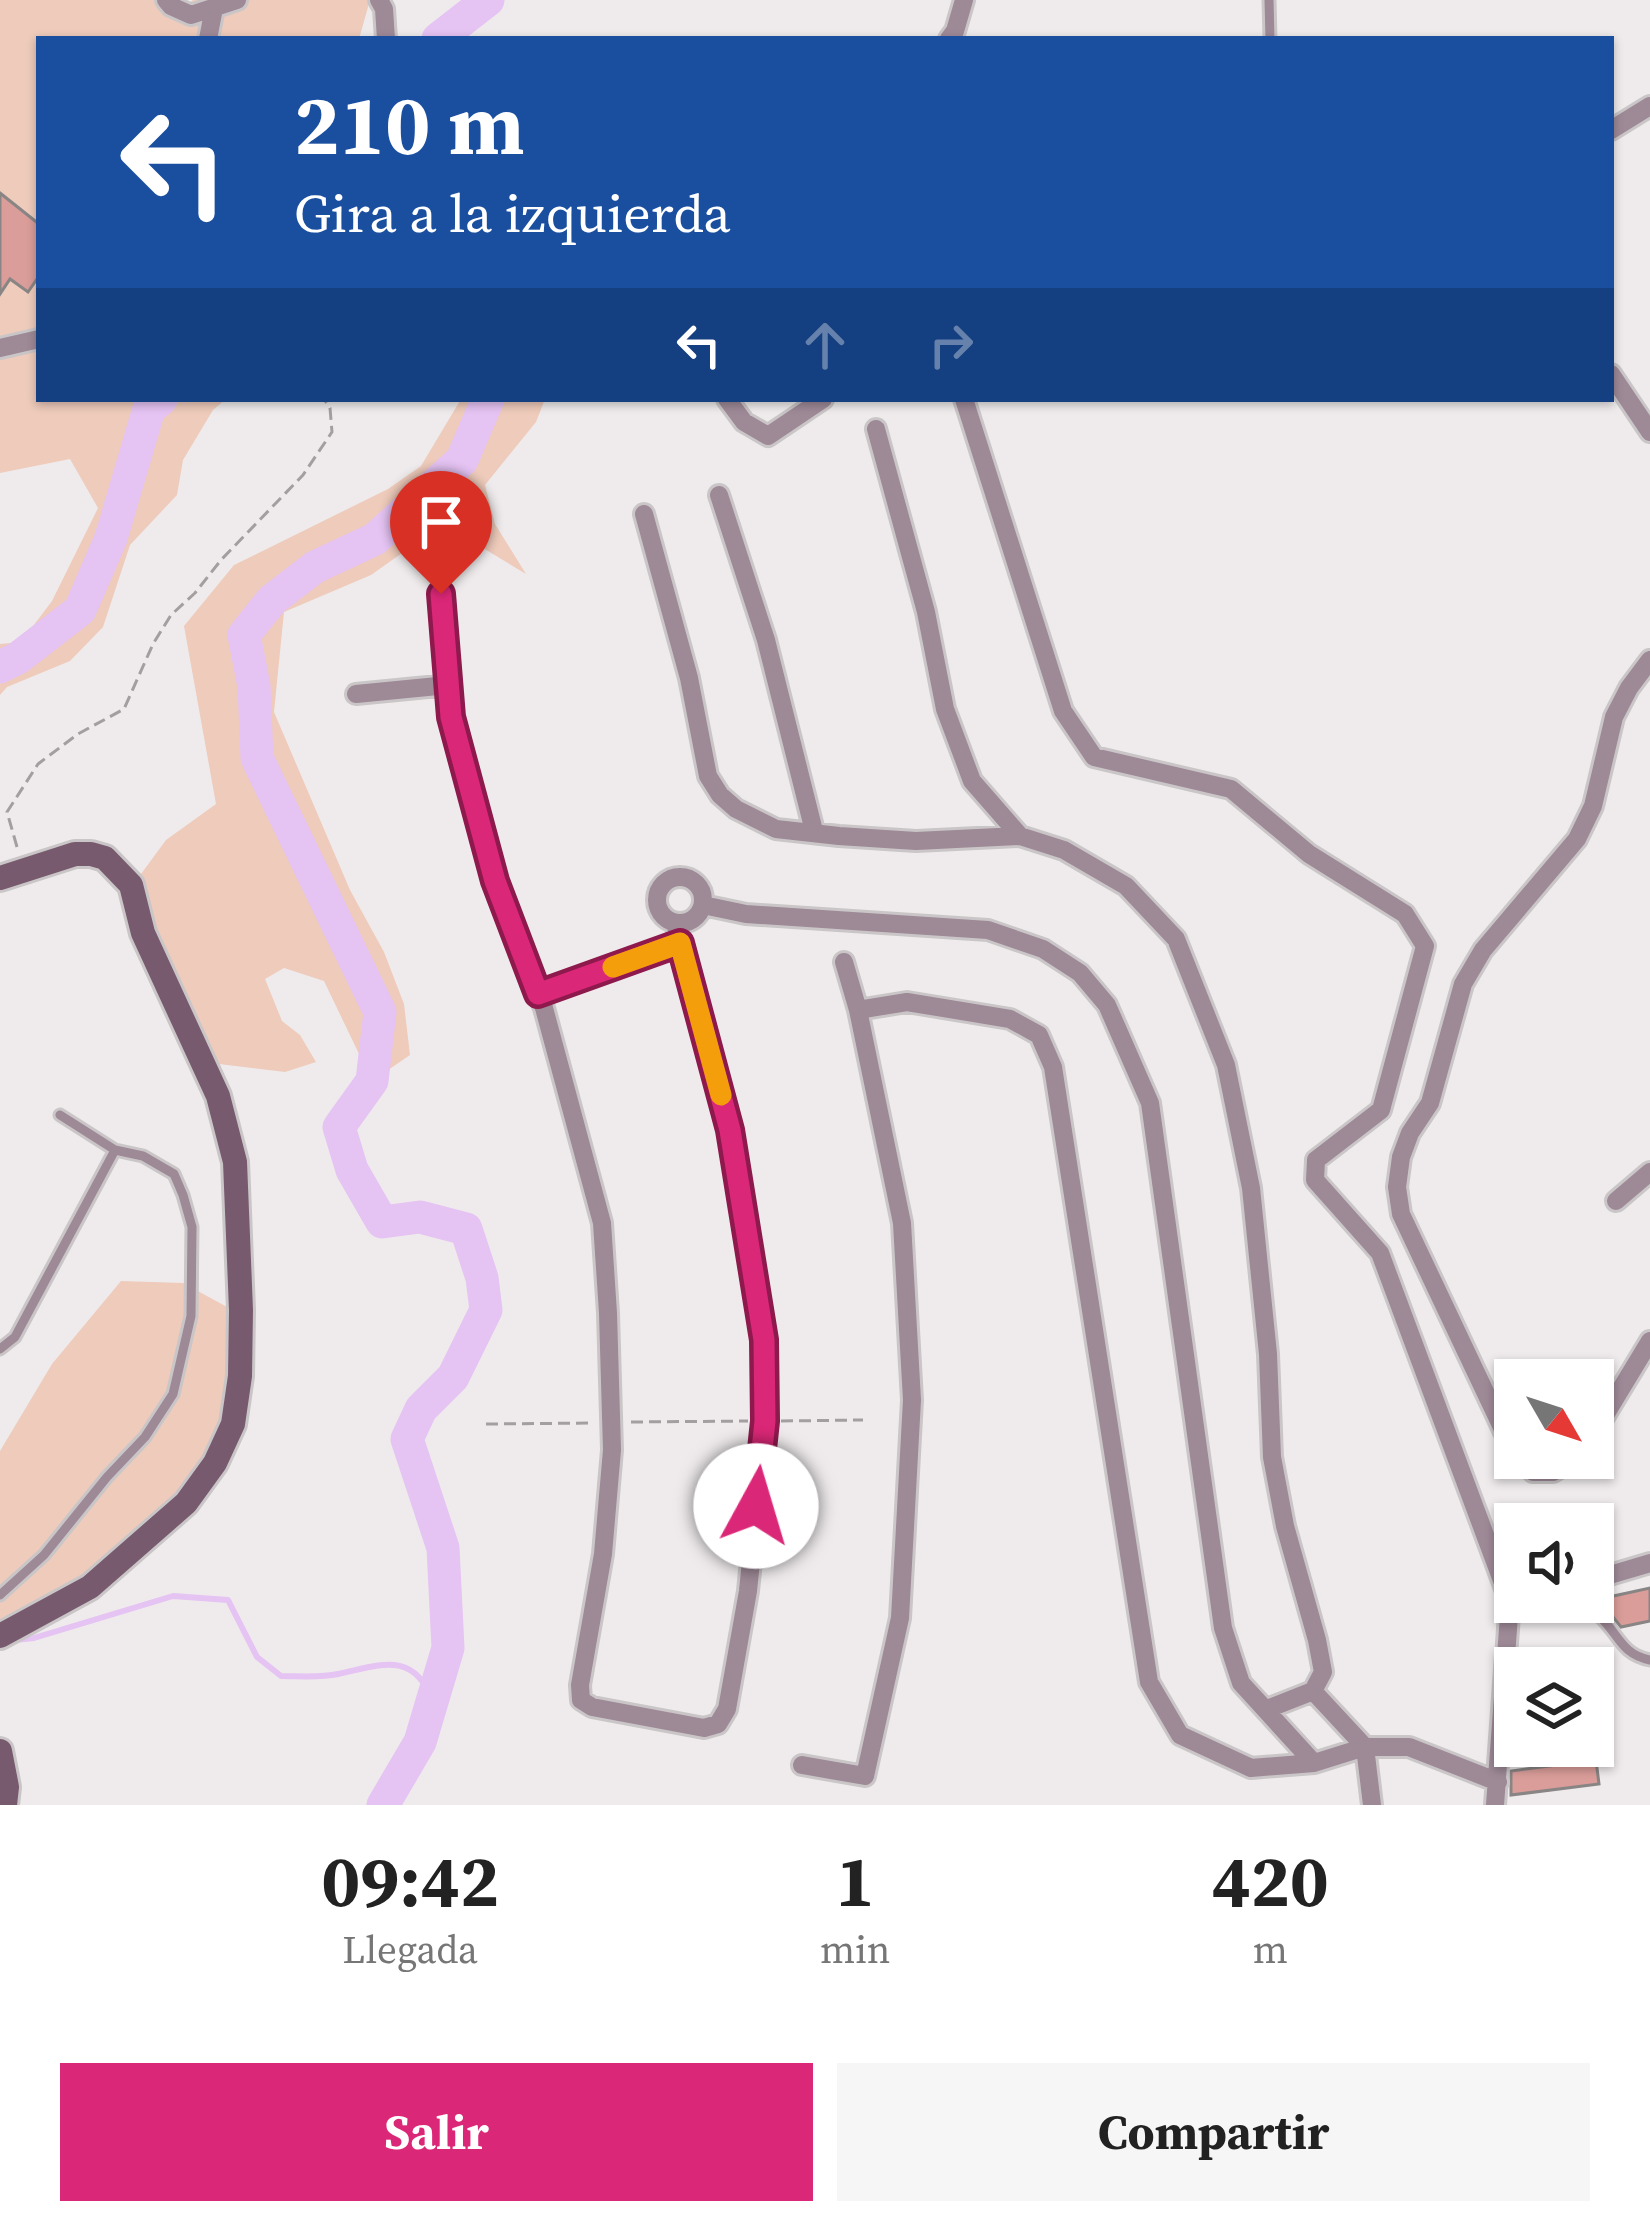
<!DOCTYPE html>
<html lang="es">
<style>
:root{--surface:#fff;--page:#f6f6f6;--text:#222;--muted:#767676;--accent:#db2777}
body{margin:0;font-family:"Source Serif 4",serif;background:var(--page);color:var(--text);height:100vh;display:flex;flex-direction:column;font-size:45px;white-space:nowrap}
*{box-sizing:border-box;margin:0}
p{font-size:39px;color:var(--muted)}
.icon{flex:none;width:66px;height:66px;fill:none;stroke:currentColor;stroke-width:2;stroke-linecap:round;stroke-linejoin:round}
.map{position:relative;height:1805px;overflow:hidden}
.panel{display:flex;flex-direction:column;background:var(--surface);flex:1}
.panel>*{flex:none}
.guide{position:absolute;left:36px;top:36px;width:1578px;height:366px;border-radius:0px;box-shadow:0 3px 9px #0004;background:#1a4fa0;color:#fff;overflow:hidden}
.needle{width:78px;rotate:129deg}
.fabs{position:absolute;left:1494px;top:1359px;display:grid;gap:24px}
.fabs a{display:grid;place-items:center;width:120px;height:120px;border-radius:0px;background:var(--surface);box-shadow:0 3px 9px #0004;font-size:60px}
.pin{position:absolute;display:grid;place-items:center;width:102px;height:102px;color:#fff;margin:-123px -51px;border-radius:50% 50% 50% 0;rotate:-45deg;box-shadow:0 0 12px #0007}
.pin .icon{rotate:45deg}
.me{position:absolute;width:132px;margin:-66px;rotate:6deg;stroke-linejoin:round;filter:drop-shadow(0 0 9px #0008)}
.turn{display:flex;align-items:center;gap:42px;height:252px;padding:0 60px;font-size:54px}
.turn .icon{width:156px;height:156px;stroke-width:2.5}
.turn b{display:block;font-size:84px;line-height:102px}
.lanes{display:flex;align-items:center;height:114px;padding:0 60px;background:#0003;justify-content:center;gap:60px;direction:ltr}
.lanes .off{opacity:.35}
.eta{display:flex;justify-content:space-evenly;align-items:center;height:204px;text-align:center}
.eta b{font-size:72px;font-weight:700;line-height:84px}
.cta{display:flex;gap:24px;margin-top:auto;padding:24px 60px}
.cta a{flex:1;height:138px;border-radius:0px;background:var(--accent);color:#fff;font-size:48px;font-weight:700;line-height:138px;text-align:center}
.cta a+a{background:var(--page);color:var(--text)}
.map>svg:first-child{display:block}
.green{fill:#eecbbb}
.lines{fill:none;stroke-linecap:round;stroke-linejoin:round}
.stream{stroke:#e5c3f3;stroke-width:6}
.river{stroke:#e5c3f3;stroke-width:33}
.building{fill:#da9d99;stroke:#898585;stroke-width:3}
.lane-casing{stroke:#cac6c7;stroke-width:15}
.street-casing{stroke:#cac6c7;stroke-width:24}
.secondary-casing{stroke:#cac6c7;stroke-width:30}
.path{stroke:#a39fa0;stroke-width:3;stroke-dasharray:12 6;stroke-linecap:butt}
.lane{stroke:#9e8997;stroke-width:9}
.street{stroke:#9e8997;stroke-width:18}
.secondary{stroke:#785a6e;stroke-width:24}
.route-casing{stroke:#8e194d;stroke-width:30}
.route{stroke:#db2777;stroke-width:21}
.slow{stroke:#f59e0b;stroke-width:21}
</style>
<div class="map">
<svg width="1650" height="1805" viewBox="0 0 1650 1805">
<rect width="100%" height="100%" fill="#efebec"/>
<path class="green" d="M0,0H155L174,14L193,0H370L359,39H39V399H226L213,410L183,460L177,495L130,545L103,627L70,661L7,687L0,695V644L21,642L52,601L98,508L70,459L0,473Z
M461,399H545L536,422L485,485L495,524L526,574L443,524L371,575L284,612L274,712L350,890L384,952L404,1004L410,1055L372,1081L324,981L284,968L265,979L282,1021L300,1035L316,1062L285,1072L219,1064L165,990L130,889L166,840L216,804L184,626L234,565L388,489L421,466Z
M121,1281L183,1283L240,1314L238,1380L185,1507L0,1639V1451L52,1364Z"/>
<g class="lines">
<path class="stream" d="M15,1640L34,1638L173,1596L228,1600L257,1657L281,1676C299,1676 320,1678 338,1674C381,1665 413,1650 433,1701"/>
<path class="river" d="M438,39L488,0
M0,667L18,658L80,610L111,538L149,409L161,399
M383,1805L420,1742L448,1648L443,1548L407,1439L421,1409L453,1377L486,1310L482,1278L466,1229L420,1217L382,1222L352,1170L339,1127L372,1081L380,1012L257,758L254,686L244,635L272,600L315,567L375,539L462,460L488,399"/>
</g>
<path class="building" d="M0,193L39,224V276L28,292L10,279L0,294Z
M1650,1588V1621L1621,1627L1613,1617L1609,1597Z
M1596,1760L1599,1784L1511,1795V1771Z"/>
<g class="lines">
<defs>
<path id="lane" d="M1269,0L1270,39
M0,1349L15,1337L115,1150
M0,1595L44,1555L107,1477L145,1437L173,1394L191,1316L192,1227L183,1195L174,1174L143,1156L115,1150L60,1115
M1550,1602C1566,1604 1585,1604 1598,1615C1619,1633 1620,1654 1650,1660"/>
<path id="street" d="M166,0L171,6L191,15L237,0
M379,0L384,9L386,39
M208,39L214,8
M949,39L955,31L964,0
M1611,130L1650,106
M0,348L39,339
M1611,374L1650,432
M727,399L744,422L768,436L823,399
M964,399L1063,711L1094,757L1231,789L1309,854L1405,914L1425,946L1381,1110L1316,1160L1315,1180L1380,1253L1510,1602L1495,1805
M876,429L926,612L945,709L972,781L1020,836
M719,495L766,640L814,831
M644,514L689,678L708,776L720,795L736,809L776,829L839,836L916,841L1020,836L1064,850L1126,886L1176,939L1226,1065L1251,1188L1268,1354L1272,1457L1285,1526L1317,1640L1323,1672L1313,1691L1267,1709
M441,594L451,717L495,881L544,1008L602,1223L608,1313L612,1450L603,1554L580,1685L581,1700L592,1707L704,1728L718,1724L727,1709L748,1591L765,1421V1340L730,1130L675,923
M356,694L448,685
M657 900a23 23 0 1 1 46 0a23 23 0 1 1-46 0Z
M703,905L746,914L988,930L1043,949L1080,973L1107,1005L1150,1103L1223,1628L1241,1683L1314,1763
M538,994L680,943
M858,1010L907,1002L1010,1019L1039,1035L1053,1067L1149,1682L1180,1735L1251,1768L1314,1763L1365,1747H1409L1498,1782
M1616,1201L1650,1172
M1593,1435L1650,1341
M1515,1455L1401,1214L1397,1187L1401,1157L1410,1133L1430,1103L1463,984L1483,950L1577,839L1593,806L1614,717L1629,688L1650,660
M1519,1458L1533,1472H1553L1576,1458
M1593,1580L1650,1563
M1313,1691L1365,1747L1372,1805
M802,1765L865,1776L900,1618L912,1400L902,1223L858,1010L844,962"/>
<path id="secondary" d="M0,878L75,854H91L105,858L131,885L143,933L218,1096L235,1162L241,1310L240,1376L233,1424L215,1463L186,1503L90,1587L0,1636
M0,1751L7,1787L5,1805"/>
</defs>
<use href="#lane" class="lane-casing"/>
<use href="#street" class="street-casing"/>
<use href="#secondary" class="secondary-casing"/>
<path class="path" d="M17,847L7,812L38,764L78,734L124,709L153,644L171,615L195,593L221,560L303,475L332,432L330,408L324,399
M781,1421L863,1420
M631,1422L748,1421
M486,1424L592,1423"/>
<use href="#lane" class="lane"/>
<use href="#street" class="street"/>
<use href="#secondary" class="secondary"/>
</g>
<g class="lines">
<defs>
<path id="route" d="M441,594L451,717L495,881L538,994L680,943L730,1130L764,1340L765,1421L756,1506"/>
</defs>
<use href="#route" class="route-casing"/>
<use href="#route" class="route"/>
<path class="slow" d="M613,967L680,943L721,1095"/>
</g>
</svg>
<div class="fabs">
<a><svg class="needle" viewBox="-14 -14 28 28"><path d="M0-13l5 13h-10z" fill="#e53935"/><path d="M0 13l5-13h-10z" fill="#767676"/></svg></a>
<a><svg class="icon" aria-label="sound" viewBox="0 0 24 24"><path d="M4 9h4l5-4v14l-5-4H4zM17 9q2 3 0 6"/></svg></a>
<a><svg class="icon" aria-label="layers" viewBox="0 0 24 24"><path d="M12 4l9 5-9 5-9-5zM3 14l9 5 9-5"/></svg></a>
</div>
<div class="pin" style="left:441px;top:594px;background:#d93025"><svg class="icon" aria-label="arrive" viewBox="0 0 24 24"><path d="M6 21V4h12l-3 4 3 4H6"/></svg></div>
<svg class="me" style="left:756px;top:1506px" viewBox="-20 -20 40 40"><circle r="19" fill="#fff"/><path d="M0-13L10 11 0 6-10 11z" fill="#db2777"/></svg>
<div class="guide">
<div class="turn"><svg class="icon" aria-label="left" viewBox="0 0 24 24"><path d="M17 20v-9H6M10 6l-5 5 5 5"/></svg><div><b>210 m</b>Gira a la izquierda</div></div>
<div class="lanes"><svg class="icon" aria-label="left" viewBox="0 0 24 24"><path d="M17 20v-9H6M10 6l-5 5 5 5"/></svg><svg class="icon off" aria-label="ahead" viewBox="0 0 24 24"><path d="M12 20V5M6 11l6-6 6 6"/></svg><svg class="icon off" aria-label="right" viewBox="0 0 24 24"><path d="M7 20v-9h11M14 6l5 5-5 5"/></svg></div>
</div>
</div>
<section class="panel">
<div class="eta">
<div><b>09:42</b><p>Llegada</p></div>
<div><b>1</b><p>min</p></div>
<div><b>420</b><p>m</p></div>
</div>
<div class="cta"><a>Salir</a><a>Compartir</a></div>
</section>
